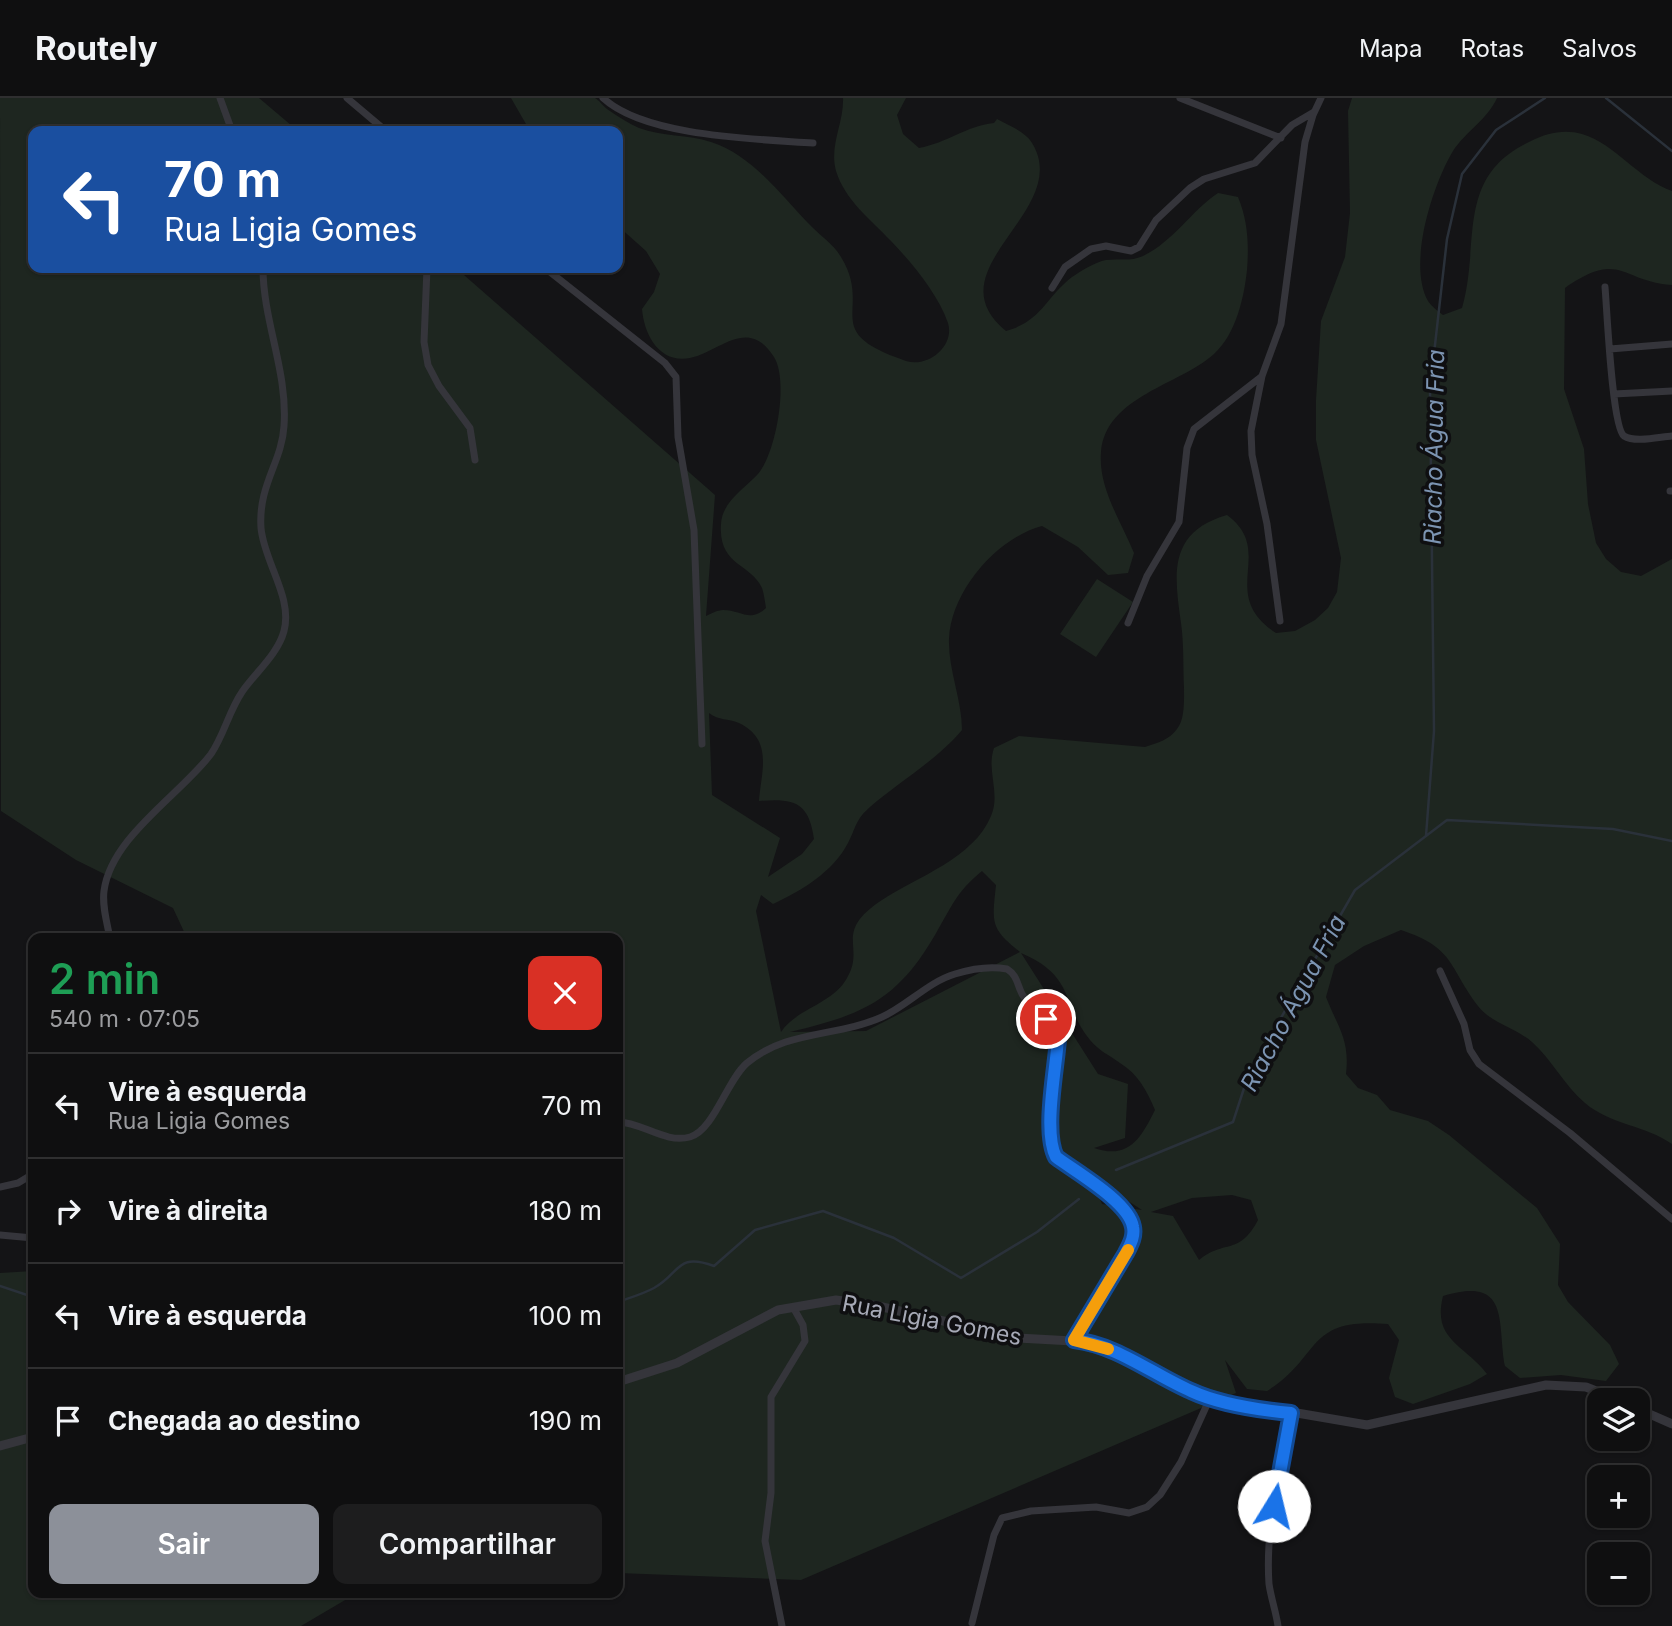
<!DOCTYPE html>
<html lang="pt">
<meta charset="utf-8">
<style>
:root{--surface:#0f0f10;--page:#1d1d1e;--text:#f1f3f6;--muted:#9b9c9f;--line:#2f2f30;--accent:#8c9099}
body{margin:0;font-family:Inter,sans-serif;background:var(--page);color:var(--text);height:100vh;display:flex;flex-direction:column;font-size:26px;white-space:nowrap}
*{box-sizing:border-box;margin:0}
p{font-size:23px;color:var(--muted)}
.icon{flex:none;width:38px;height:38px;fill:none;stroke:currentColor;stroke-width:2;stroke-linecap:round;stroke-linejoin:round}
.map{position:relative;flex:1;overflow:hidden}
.drawer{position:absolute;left:28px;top:835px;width:595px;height:665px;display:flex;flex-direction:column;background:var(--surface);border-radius:14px;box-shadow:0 2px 5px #0004,0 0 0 2px var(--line)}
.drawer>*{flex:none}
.banner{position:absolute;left:28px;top:28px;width:595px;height:147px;border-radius:14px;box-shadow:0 2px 5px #0004,0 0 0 2px var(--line);background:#1a4fa0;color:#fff;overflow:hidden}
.fabs{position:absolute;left:1587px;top:1290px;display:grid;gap:14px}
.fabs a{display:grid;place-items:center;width:63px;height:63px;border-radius:14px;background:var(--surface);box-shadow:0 2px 5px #0004,0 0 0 2px var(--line);font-size:35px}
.pin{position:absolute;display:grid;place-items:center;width:60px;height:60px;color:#fff;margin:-30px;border:4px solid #fff;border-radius:50%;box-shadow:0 2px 7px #0007}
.me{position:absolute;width:77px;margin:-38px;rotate:9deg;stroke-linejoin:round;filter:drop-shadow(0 0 5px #0008)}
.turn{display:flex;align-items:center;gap:24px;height:147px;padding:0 21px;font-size:32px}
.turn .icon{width:91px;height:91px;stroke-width:2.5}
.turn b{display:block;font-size:49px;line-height:60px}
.round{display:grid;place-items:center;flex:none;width:74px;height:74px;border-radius:14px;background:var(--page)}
.overview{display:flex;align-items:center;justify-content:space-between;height:119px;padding:0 21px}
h1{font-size:42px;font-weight:600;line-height:52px;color:#1e9e55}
.action{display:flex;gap:14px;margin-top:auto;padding:14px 21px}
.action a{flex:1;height:80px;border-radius:14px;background:var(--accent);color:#fff;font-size:28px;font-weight:600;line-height:80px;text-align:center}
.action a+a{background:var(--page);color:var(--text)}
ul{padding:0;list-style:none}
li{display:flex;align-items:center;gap:21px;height:105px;padding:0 21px;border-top:2px solid var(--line)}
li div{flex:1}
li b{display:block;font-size:26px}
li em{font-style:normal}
header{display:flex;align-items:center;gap:42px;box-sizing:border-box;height:98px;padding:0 35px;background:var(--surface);border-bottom:2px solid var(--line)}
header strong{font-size:33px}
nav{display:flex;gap:38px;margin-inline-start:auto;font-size:24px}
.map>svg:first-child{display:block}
.green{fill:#1e2620;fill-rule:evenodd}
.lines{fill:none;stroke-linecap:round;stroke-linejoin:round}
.stream{stroke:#2a313a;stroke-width:2.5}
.minor{stroke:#35353b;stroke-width:7}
.tertiary{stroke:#35353b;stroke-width:9}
.route-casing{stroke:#114b97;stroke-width:18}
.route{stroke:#1a73e8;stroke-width:12}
.slow{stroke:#f59e0b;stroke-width:12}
.labels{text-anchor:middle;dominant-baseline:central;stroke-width:7;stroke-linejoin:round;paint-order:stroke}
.street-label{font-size:23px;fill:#a6a9b6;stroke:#0f0f11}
.water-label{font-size:24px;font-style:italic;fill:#7c94b2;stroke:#0f0f11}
</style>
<header>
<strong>Routely</strong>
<nav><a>Mapa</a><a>Rotas</a><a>Salvos</a></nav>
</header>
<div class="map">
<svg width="1672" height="1528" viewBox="0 0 1672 1528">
<rect width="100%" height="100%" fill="#141416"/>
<path class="green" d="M0,0H259L298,33H33V170H456L715,397L706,518C710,516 718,512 723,512C741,512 750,525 766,510C765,504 764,496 762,490C751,465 718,468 721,426C722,404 744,391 758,376C776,355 789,283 774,259C748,218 721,253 690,260C659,266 644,236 642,211L654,194L660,176L646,153L618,128V33H530L511,0C526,0 585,0 595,0C599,2 603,8 607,11C617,18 628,25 639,30C662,39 688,36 711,44C754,58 782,99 812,129C822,139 833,146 841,159C874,213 817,233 906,263C928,270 955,248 948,225C938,196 912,165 891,143C870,121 845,102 836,73C829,47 844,25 843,0H906L897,17L903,36L919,50C947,45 966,28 994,25L997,21C1008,27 1026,34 1032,45C1074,113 930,171 1006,233C1042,223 1045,200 1072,179C1081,173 1095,164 1106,162C1120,160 1129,164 1143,158C1174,143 1191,113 1218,95L1238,99C1248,123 1249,147 1247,172C1244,200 1236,236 1214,256C1180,287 1106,298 1101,354C1098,390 1121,423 1134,455L1128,475L1108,477L1078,449L1042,428C997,440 951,493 949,541C948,571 962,602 962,632C938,661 899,684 870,709C855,722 856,730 848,745C833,774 801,793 773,806L761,797L756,813L781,934C797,910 833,906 847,880C866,848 832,835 882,802C917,779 974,760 991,718C1001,695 986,673 994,650L1019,638L1145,649C1157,645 1169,642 1177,631C1185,622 1184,601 1184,590C1183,568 1184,546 1181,525C1174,476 1168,434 1227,417C1277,454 1216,495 1276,535L1295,533L1315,522L1328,510L1337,494L1341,460L1316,342V302L1321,223L1345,159L1350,115L1348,13L1352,0H1497C1487,22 1466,33 1453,53C1433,86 1407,166 1428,203C1431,208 1438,213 1443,217L1462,210C1481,145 1454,78 1531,43C1547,35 1564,31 1582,36C1617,47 1638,81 1672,93V187C1621,184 1621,151 1565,190L1564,291L1584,351L1588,406L1596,445L1606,461L1621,474L1641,478L1672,461V1046C1645,1027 1611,1027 1585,1005C1564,987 1552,962 1532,944C1516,930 1491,925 1478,908C1448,868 1455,850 1401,832L1364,848L1335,867L1326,899C1338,930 1350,941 1346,976L1358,990L1377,997L1390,1012L1428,1023L1449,1037L1537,1110L1560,1146L1558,1187L1568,1204L1610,1247L1619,1266L1606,1283L1561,1277L1520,1280L1505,1268C1497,1225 1511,1177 1443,1198C1432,1242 1464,1246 1487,1276L1470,1286L1413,1306L1395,1299L1389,1280L1399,1242L1388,1226C1304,1219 1323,1258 1267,1293L1247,1291L1225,1262L1236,1295L801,1482L618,1475V840H187L173,810L76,762L1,713ZM709,615C719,623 728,620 739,625C774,642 761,674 759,703C794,700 809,704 814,741L802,756L768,779L780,740L712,697ZM982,773L996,787C992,825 990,830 1020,854L866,933L790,934C861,917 896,904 935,837C951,810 956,794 982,773ZM1021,855C1076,878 1061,907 1090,942C1099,953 1109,957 1120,965C1138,976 1147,993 1155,1012C1141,1040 1129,1062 1094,1050L1125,1040L1128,986L1098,976ZM1087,1069L1097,1083L1142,1112L1102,1106ZM1232,1097L1251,1102L1258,1122C1239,1158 1225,1141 1199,1162L1173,1118L1151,1114L1192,1100Z
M1097,481L1133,504L1096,559L1060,536Z
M33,1173V1494L357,1495L301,1528H0V1175Z"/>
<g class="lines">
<path class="stream" d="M1606,0L1672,53
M1426,738L1434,633L1430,291L1447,141L1462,76L1496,32L1545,0
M1116,1072L1233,1024L1249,975L1355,792L1447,722L1613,731L1672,743
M0,1188L33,1199
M618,1204C629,1200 643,1196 654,1190C681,1175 676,1154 714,1168L755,1132L823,1113L894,1140L961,1180L1037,1134L1079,1101"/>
<path class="minor" d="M220,0L232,33
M347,0L386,33
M603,0C645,39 757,41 813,45
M1180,0L1281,40
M427,170L424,244L428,267L439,288L470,330L475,362
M545,170L665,265L676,279L678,339L694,432L702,646
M1605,189C1607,211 1612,329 1624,338C1635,345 1659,339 1672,338
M1052,190L1065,169L1091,151L1106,148L1131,153L1139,149L1156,122L1190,90L1204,81L1255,65L1292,27L1314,14
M1610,251L1672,246
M1614,296L1672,293
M1670,393H1672
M1280,523L1267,426L1252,357L1251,333L1262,278L1281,226L1305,44L1313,17L1321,0
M1128,525L1147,478L1179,424L1187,350L1194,331L1261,279
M110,840C107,825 102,808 104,793C111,739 180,697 211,656C224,637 229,613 242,594C255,575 278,556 284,533C293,499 264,464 261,430C258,387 282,364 284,328C288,274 263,223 263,170
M1440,873L1464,926L1470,952L1479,966L1570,1035L1672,1121
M618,1024C642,1024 665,1046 690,1039C714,1032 727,982 747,965C786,932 837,939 882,919C907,908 928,884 955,876C971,871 991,868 1007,871C1017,877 1017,886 1022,896C1032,914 1052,921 1058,941L1053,1052C1074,1092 1152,1095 1126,1155L1074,1242
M0,1089L18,1085L33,1076
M0,1137L33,1140
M972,1525L994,1437L1002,1420L1031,1413L1096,1409L1129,1415L1147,1409L1160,1397L1181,1364L1210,1300
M782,1528L765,1443L771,1395V1299L805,1243L803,1227L793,1209
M1278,1528C1276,1514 1271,1500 1269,1486C1265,1429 1280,1370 1291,1315"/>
<path class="tertiary" d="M618,1284L677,1265L778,1212L836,1202L878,1208L1018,1240L1091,1244L1210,1300L1367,1327L1546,1287L1586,1289L1619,1302
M1638,1311L1672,1326
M0,1348L33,1339"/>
</g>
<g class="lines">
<defs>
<path id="route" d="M1046,921L1055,932L1058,941C1056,971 1043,1034 1056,1059C1076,1074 1129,1104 1133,1129C1135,1139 1130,1147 1126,1155L1074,1242C1117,1247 1152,1276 1191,1293C1221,1307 1259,1312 1291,1315L1274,1408"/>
</defs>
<use href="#route" class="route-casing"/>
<use href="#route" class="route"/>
<path class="slow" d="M1108,1251L1074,1242L1128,1152"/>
</g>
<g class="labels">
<g class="street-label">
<text transform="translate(932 1222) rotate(11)">Rua Ligia Gomes</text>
</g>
<g class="water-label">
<text transform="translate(1434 349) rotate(-89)">Riacho Água Fria</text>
<text transform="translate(1293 905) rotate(-62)">Riacho Água Fria</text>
</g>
</g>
</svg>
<div class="fabs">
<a><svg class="icon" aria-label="layers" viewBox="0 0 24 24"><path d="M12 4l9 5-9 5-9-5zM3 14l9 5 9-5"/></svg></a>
<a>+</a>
<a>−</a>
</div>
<div class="pin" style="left:1046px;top:921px;background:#d93025"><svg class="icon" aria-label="arrive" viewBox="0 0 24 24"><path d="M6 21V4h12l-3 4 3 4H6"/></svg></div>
<svg class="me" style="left:1274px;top:1408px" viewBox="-20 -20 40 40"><circle r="19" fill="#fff"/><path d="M0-13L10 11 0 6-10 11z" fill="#1a73e8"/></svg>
<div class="banner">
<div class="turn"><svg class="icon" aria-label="left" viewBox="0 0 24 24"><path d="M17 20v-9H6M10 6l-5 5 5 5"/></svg><div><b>70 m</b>Rua Ligia Gomes</div></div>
</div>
<section class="drawer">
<div class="overview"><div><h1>2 min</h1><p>540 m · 07:05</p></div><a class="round" style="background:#d93025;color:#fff"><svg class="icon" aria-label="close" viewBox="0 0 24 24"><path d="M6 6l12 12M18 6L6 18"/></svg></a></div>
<ul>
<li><svg class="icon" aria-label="left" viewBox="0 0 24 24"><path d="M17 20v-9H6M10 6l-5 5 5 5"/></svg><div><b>Vire à esquerda</b><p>Rua Ligia Gomes</p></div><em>70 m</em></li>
<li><svg class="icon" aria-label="right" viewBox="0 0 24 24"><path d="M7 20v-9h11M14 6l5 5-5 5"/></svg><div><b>Vire à direita</b></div><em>180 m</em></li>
<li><svg class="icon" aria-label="left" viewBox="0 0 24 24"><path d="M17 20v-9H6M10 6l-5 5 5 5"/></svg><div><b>Vire à esquerda</b></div><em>100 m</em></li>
<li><svg class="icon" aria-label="arrive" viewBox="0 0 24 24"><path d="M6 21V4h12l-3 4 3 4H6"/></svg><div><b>Chegada ao destino</b></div><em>190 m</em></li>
</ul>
<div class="action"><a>Sair</a><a>Compartilhar</a></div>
</section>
</div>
